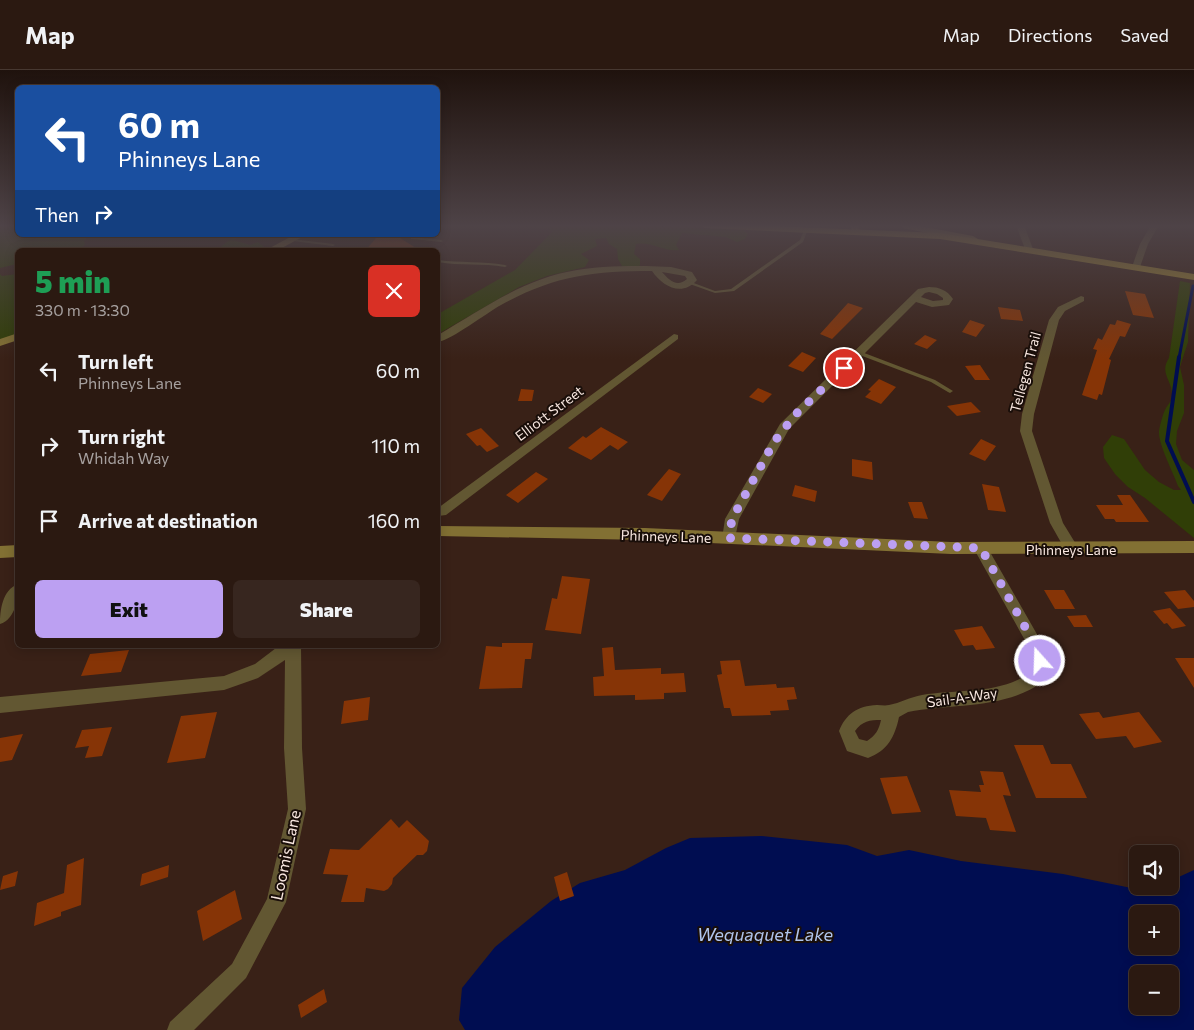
<!DOCTYPE html>
<meta charset="utf-8">
<style>
:root{--surface:#2b1911;--page:#37261f;--text:#f1f3f6;--muted:#a6a09f;--line:#473831;--accent:#bca0f2}
body{margin:0;font-family:Commissioner,sans-serif;background:var(--page);color:var(--text);height:100vh;display:flex;flex-direction:column;font-size:19px;white-space:nowrap}
*{box-sizing:border-box;margin:0}
p{font-size:16px;color:var(--muted)}
.icon{flex:none;width:28px;height:28px;fill:none;stroke:currentColor;stroke-width:2;stroke-linecap:round;stroke-linejoin:round}
.map{position:relative;flex:1;overflow:hidden}
.details{position:absolute;left:15px;top:178px;width:425px;height:400px;display:flex;flex-direction:column;background:var(--surface);border-radius:8px;box-shadow:0 2px 12px #0003,0 0 0 1px var(--line)}
.details>*{flex:none}
.top-card{position:absolute;left:15px;top:15px;width:425px;height:152px;border-radius:8px;box-shadow:0 2px 12px #0003,0 0 0 1px var(--line);background:#1a4fa0;color:#fff;overflow:hidden}
.fabs{position:absolute;left:1129px;top:775px;display:grid;gap:10px}
.fabs a{display:grid;place-items:center;width:50px;height:50px;border-radius:8px;background:var(--surface);box-shadow:0 2px 12px #0003,0 0 0 1px var(--line);font-size:25px}
.pin{position:absolute;display:grid;place-items:center;width:42px;height:42px;color:#fff;margin:-21px;border:2px solid #fff;border-radius:50%;box-shadow:0 1px 5px #0007}
.me{position:absolute;width:55px;margin:-28px;rotate:340deg;stroke-linejoin:round;filter:drop-shadow(0 0 4px #0008)}
.turn{display:flex;align-items:center;gap:18px;height:105px;padding:0 20px;font-size:22px}
.turn .icon{width:65px;height:65px;stroke-width:2.5}
.turn b{display:block;font-size:35px;line-height:42px}
.then{display:flex;align-items:center;height:48px;padding:0 20px;background:#0003;gap:10px;font-size:19px}
.round{display:grid;place-items:center;flex:none;width:52px;height:52px;border-radius:8px;background:var(--page)}
.head{display:flex;align-items:center;justify-content:space-between;height:85px;padding:0 20px}
h1{font-size:30px;font-weight:800;line-height:38px;color:#1e9e55}
.cta{display:flex;gap:10px;margin-top:auto;padding:10px 20px}
.cta a{flex:1;height:58px;border-radius:8px;background:var(--accent);color:#111;font-size:20px;font-weight:800;line-height:58px;text-align:center}
.cta a+a{background:var(--page);color:var(--text)}
ul{padding:0;list-style:none}
li{display:flex;align-items:center;gap:15px;height:75px;padding:0 20px}
li div{flex:1}
li b{display:block;font-size:19px}
li em{font-style:normal}
header{display:flex;align-items:center;gap:30px;box-sizing:border-box;height:70px;padding:0 25px;background:var(--surface);border-bottom:1px solid var(--line)}
header strong{font-size:24px}
nav{display:flex;gap:28px;margin-inline-start:auto;font-size:18px}
.map>svg:first-child{display:block}
.green{fill:#303e07}
.water{fill:#000d51;fill-rule:evenodd}
.lines{fill:none;stroke-linecap:round;stroke-linejoin:round}
.stream-far1{stroke:#000d51;stroke-width:3}
.stream{stroke:#000d51;stroke-width:4}
.building{fill:#863406}
.service{fill:#625732;fill-rule:evenodd}
.minor{fill:#625732;fill-rule:evenodd}
.secondary{fill:#827033;fill-rule:evenodd}
.primary{fill:#9b8431;fill-rule:evenodd}
.route{stroke:#bca0f2;stroke-width:9;stroke-dasharray:0 16.2}
.labels{text-anchor:middle;dominant-baseline:central;stroke-width:4;stroke-linejoin:round;paint-order:stroke}
.street-label{font-size:14px;fill:#f8e7e0;stroke:#190e09}
.near-street-label{font-size:16px;fill:#f8e7e0;stroke:#190e09}
.near-water-label{font-size:18px;font-style:italic;fill:#b0c5ed;stroke:#190e09}
</style>
<header>
<strong>Map</strong>
<nav><a>Map</a><a>Directions</a><a>Saved</a></nav>
</header>
<div class="map">
<svg width="1194" height="960" viewBox="0 0 1194 960">
<rect width="100%" height="100%" fill="#392117"/>
<path class="green" d="M0,155L14,157L12,160H17L18,165H40L30,171L44,165H84L86,168L84,171L85,175L77,180H18L17,194L0,198Z
M509,155H619L743,160L748,164L745,169L737,172L726,167L682,163L676,175L679,180C664,182 652,171 636,174L634,184L640,189V195L638,197L622,196L618,189L617,179L609,174L606,168L595,169L597,176L581,184L589,190L585,197L547,206L519,217L438,264V244L515,200L552,162L548,158Z
M237,167L233,170L250,175L258,172L264,177L261,180H217L228,171Z
M0,204L2,206L17,204V264L0,271Z
M1180,211L1190,213L1188,272L1180,297L1184,315V343L1177,361L1176,374L1182,390L1194,400V468L1145,428L1128,417L1115,404L1104,388L1103,377L1112,365L1124,369L1145,400L1159,412L1174,420H1181L1178,416C1173,402 1158,374 1159,361C1160,355 1163,343 1166,338C1169,333 1172,331 1172,324C1172,310 1159,303 1169,288Z"/>
<path class="water" d="M761,766L847,775L877,786L909,780L961,791L1063,804L1141,820L1154,816H1170V811L1194,800V960H465L459,950L462,918L495,877L551,831L580,813L625,800L666,778L690,768ZM1138,844H1170V876H1138ZM1138,904H1170V936H1138Z"/>
<g class="lines">
<path class="stream-far1" d="M1179,288L1193,216"/>
<path class="stream" d="M1179,287L1167,371L1194,432"/>
</g>
<path class="building" d="M397,166L419,180H366L376,168H393Z
M1125,221L1145,224L1154,248L1133,245Z
M848,233L863,238L832,269L820,264Z
M998,237L1020,240L1023,251L1001,249Z
M970,250L985,255L976,267L962,262Z
M1117,250L1131,254L1125,267L1120,266L1109,289L1111,290L1102,325L1099,324L1097,330L1082,325L1097,280L1093,279L1098,268L1102,270L1110,254L1115,255Z
M925,265L937,270L927,279L914,274Z
M802,282L816,288L803,302L788,296Z
M980,295L990,310H975L965,296Z
M879,309L896,317L881,334L865,327L871,321L868,320Z
M758,318L772,324L763,333L749,327Z
M521,319L534,320L532,331H518Z
M971,332L981,342L957,346L947,336Z
M601,357L628,372L618,380L610,375L591,390L568,378L583,366L586,368Z
M481,358L499,376L487,382L480,375L477,376L466,364Z
M981,369L996,376L985,391L969,384Z
M852,389L872,392L873,410L852,406Z
M669,399L681,404L662,431L647,425Z
M536,402L548,409L518,433L506,425Z
M982,414L999,417L1006,442L988,440Z
M795,415L817,421L815,432L792,426Z
M1117,425H1130L1149,452H1116L1114,449H1105L1096,435H1123Z
M908,432H922L928,449L914,448Z
M562,506L590,509L581,564L545,560L552,528L557,529Z
M1044,520H1064L1075,539H1055Z
M1185,520L1194,531V537L1178,539L1164,522Z
M1170,538L1186,556L1172,559L1167,553L1164,554L1153,541Z
M1086,545L1093,557H1074L1067,546Z
M982,556L995,578L976,580L973,575L963,576L954,560Z
M502,573H533L531,589H525L522,618L479,619L486,576L502,577Z
M613,577L615,600L661,598V604L684,603L686,622L664,623V629L635,630V625L594,626L593,607L604,606L602,578Z
M129,580L121,602L81,606L90,584Z
M1175,588H1194V618Z
M740,590L745,616L776,614L777,618L794,617L797,629L787,630L789,640L770,641L771,645L732,646L730,638H724L717,605L722,604L720,591Z
M370,627L368,650L341,654L344,631Z
M217,642L205,688L167,693L181,646Z
M1099,642L1103,648L1139,642L1162,672L1134,678L1126,666L1096,669L1079,644Z
M112,657L102,686L85,688L89,676L75,678L82,660Z
M23,664L12,690L0,692V668Z
M1014,675H1043L1051,694H1071L1087,728H1036Z
M980,701L1003,702L1011,726L1003,725L1016,762L990,760L986,748L956,746L949,720L981,722L979,715H984Z
M907,706L921,742L892,744L880,708Z
M391,749L399,758L407,750L429,771L427,781L423,785H417L393,808L392,814L388,819L384,821L366,818L364,832H341L348,805L323,804L330,779L359,780Z
M84,788L81,835L61,842V846L34,856L37,833L64,823L67,795Z
M169,795L168,807L140,816L142,804Z
M18,801L15,816L0,820L3,806Z
M567,802L574,826L560,831L554,807Z
M235,820L242,849L203,871L197,841Z
M324,919L327,932L301,948L298,935Z"/>
<g class="lines">
<path class="service" d="M805,158L808,159L803,172L734,221L715,223L687,213L691,212L715,221L731,219L800,170Z
M411,167L441,170L443,171L441,172L412,169H411Z
M292,169L333,174L335,175L333,176L293,171H292Z
M438,190C460,193 483,191 505,195L507,196L505,197C483,193 460,196 438,192Z
M859,281L935,310L953,321L950,323L948,322L931,312L857,284V282Z"/>
<path class="minor" d="M1016,155H1024L1033,179L1032,181L1025,179Z
M1151,155H1159L1148,174L1140,197L1136,200L1133,199L1132,197L1140,174Z
M646,196L671,197L692,202L697,210C682,227 663,217 652,201C593,201 553,206 501,235C485,244 453,269 438,272V265C482,239 525,208 577,200C600,196 624,196 646,196ZM662,202L685,206L687,209C677,218 669,210 662,202Z
M929,217C939,217 947,220 953,229L949,235L932,237L916,232L789,359L739,449L734,473H724L722,469L725,449L780,354L918,219ZM929,222L937,224L943,228V230L933,231L921,227L925,223Z
M1081,226L1084,227V231L1065,241L1059,250L1034,344L1032,361L1063,453L1079,479L1077,483L1072,484L1067,483L1050,453L1020,361L1022,344L1049,250L1058,237Z
M674,264L678,265V269L446,445L438,446V438Z
M981,474L986,475L1042,573L1048,591L1044,611C1005,640 953,633 908,642L899,647C895,667 887,681 868,688L847,681L839,661C846,644 857,636 877,635C881,635 885,636 889,635C900,633 910,627 922,625C957,619 1000,625 1031,602L1032,591L1027,574L974,479L976,475ZM881,650C879,660 875,666 867,671L859,669L855,661C862,651 870,650 881,650Z
M18,514C18,528 16,549 0,554C0,541 2,520 18,514Z
M280,575H301L302,678L306,739L286,832L246,908L194,960H167L170,952L232,894L267,829L288,739L284,678L285,590L258,608L224,620L0,643V627L224,606L255,594Z"/>
<path class="secondary" d="M850,155H858L860,161L856,164L853,163Z
M899,155H914L973,166L978,169L973,172L903,158Z
M294,165H306L278,180H266Z
M18,263V270L0,276V269Z
M438,456L645,458L951,472L1194,471V483L951,484L645,470L438,466Z
M18,475V487L0,488V476Z"/>
<path class="primary" d="M700,155H752L940,163L1194,204V210L940,169L704,158Z"/>
</g>
<linearGradient id="sky" x2="0" y2="1"><stop stop-color="#1f120d"/><stop offset="0.54" stop-color="#4e4347"/><stop offset="1" stop-color="#4e4347" stop-opacity="0"/></linearGradient>
<rect width="1194" height="289" fill="url(#sky)"/>
<g class="lines">
<path class="route" d="M844,298L795,345L774,372L732,449L729,468L981,478L1034,573L1040,591"/>
</g>
<g class="labels">
<g class="street-label">
<text transform="translate(1025 302) rotate(-75)">Tellegen Trail</text>
<text transform="translate(549 343) rotate(-37)">Elliott Street</text>
<text transform="translate(666 466) rotate(2)">Phinneys Lane</text>
<text x="1071" y="479">Phinneys Lane</text>
<text transform="translate(962 627) rotate(-8)">Sail-A-Way</text>
</g>
<g class="near-street-label">
<text transform="translate(285 785) rotate(-78)">Loomis Lane</text>
</g>
<g class="near-water-label">
<text x="765" y="864">Wequaquet Lake</text>
</g>
</g>
</svg>
<div class="fabs">
<a><svg class="icon" aria-label="sound" viewBox="0 0 24 24"><path d="M4 9h4l5-4v14l-5-4H4zM17 9q2 3 0 6"/></svg></a>
<a>+</a>
<a>−</a>
</div>
<div class="pin" style="left:844px;top:298px;background:#d93025"><svg class="icon" aria-label="arrive" viewBox="0 0 24 24"><path d="M6 21V4h12l-3 4 3 4H6"/></svg></div>
<svg class="me" style="left:1040px;top:591px" viewBox="-20 -20 40 40"><circle r="17" fill="#bca0f2" stroke="#fff" stroke-width="3"/><path d="M0-11L8 9 0 5-8 9z" fill="#fff"/></svg>
<div class="top-card">
<div class="turn"><svg class="icon" aria-label="left" viewBox="0 0 24 24"><path d="M17 20v-9H6M10 6l-5 5 5 5"/></svg><div><b>60 m</b>Phinneys Lane</div></div>
<div class="then">Then<svg class="icon" aria-label="right" viewBox="0 0 24 24"><path d="M7 20v-9h11M14 6l5 5-5 5"/></svg></div>
</div>
<section class="details">
<div class="head"><div><h1>5 min</h1><p>330 m · 13:30</p></div><a class="round" style="background:#d93025;color:#fff"><svg class="icon" aria-label="close" viewBox="0 0 24 24"><path d="M6 6l12 12M18 6L6 18"/></svg></a></div>
<ul>
<li><svg class="icon" aria-label="left" viewBox="0 0 24 24"><path d="M17 20v-9H6M10 6l-5 5 5 5"/></svg><div><b>Turn left</b><p>Phinneys Lane</p></div><em>60 m</em></li>
<li><svg class="icon" aria-label="right" viewBox="0 0 24 24"><path d="M7 20v-9h11M14 6l5 5-5 5"/></svg><div><b>Turn right</b><p>Whidah Way</p></div><em>110 m</em></li>
<li><svg class="icon" aria-label="arrive" viewBox="0 0 24 24"><path d="M6 21V4h12l-3 4 3 4H6"/></svg><div><b>Arrive at destination</b></div><em>160 m</em></li>
</ul>
<div class="cta"><a>Exit</a><a>Share</a></div>
</section>
</div>
